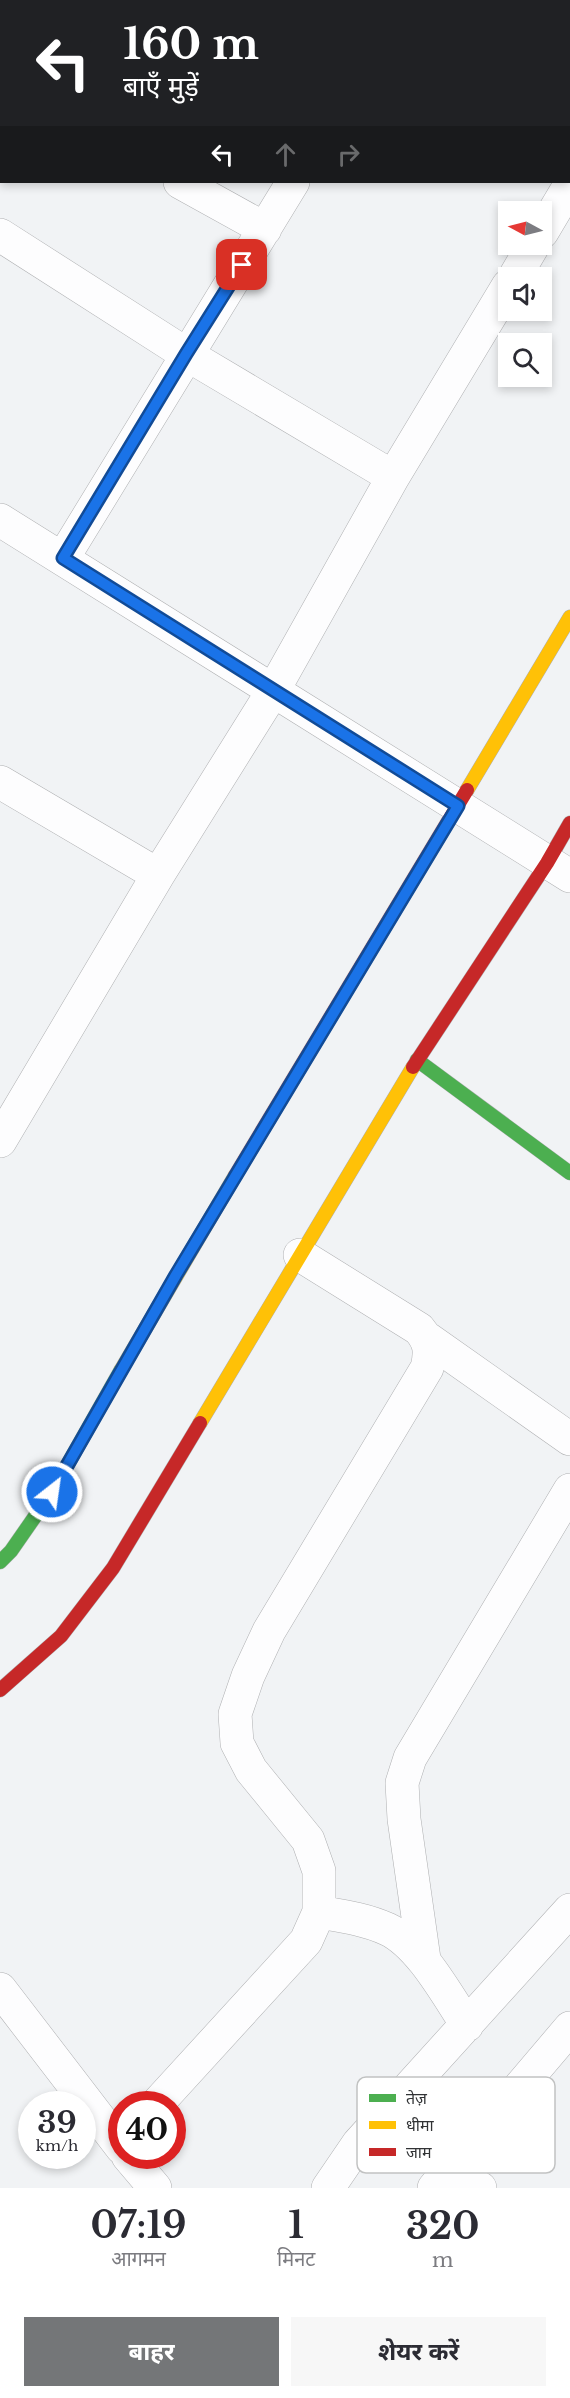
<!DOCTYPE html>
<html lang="hi">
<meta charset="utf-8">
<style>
:root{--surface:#fff;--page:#f7f7f7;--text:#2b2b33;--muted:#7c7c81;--accent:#747678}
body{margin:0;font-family:"Libre Baskerville","Noto Sans Devanagari",serif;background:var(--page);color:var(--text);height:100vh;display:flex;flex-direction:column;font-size:22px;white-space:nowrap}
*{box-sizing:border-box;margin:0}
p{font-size:20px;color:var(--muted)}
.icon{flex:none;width:33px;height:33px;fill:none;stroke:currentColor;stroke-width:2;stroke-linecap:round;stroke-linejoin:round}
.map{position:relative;height:2188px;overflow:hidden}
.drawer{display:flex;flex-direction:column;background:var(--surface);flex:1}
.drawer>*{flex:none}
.banner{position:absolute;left:0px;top:0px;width:570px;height:183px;box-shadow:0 3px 9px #0003;background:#202124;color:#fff;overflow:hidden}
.needle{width:39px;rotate:277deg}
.buttons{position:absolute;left:498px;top:201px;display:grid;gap:12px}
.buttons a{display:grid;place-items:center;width:54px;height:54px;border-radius:0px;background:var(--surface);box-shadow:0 3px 9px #0003;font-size:30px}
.speed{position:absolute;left:18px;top:2091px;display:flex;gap:12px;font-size:30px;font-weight:700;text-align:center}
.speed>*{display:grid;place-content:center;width:78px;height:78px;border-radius:50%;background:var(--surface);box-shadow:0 3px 9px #0003;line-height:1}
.speed small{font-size:15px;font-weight:400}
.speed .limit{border:9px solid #d22;background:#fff;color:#111}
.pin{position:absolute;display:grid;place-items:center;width:51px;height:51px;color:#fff;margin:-26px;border-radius:12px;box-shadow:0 3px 9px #0006}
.me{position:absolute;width:66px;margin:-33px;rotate:30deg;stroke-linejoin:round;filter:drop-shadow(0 0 4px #0008)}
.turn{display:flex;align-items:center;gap:21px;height:126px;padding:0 24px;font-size:27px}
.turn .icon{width:78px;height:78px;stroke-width:2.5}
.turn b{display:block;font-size:42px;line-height:51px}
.lanes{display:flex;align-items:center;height:57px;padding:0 24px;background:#0003;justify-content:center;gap:30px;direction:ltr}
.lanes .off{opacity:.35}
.eta{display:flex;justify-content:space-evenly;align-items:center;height:102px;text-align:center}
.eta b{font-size:36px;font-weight:700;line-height:42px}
.primary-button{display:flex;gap:12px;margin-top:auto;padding:12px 24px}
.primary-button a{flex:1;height:69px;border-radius:0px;background:var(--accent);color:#fff;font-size:24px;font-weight:700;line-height:69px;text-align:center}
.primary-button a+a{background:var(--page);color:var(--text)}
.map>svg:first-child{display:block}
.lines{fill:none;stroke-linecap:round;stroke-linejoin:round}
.street-casing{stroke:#afb0b2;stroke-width:34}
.fast-casing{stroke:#afb0b2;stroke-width:15}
.slow-casing{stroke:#afb0b2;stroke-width:15}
.jam-casing{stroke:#afb0b2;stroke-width:15}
.street{stroke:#fdfdfe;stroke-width:33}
.fast{stroke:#4caf50;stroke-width:14}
.slow{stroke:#ffc107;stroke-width:14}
.jam{stroke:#c62828;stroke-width:14}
.route-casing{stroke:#114b97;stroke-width:15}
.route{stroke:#1a73e8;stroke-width:10}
.key{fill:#fff;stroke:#c1c2c2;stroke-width:1.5}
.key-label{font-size:16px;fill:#313335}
</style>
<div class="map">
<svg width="570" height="2188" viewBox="0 0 570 2188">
<rect width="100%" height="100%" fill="#f1f3f5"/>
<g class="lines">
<defs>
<path id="street" d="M272,0L274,2
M55,2L56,0
M399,2L400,0
M0,119L2,116
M180,182L265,229
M542,232L570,185
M0,235L186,354L393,477
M514,278L534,244
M0,520L570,876
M63,558L293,182
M0,782L158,875L273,691L393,477L508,286
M0,1141L158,875
M428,1339L570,1439
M319,1912C342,1916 365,1919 387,1929C420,1944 447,1995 467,2025
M424,1959L404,1819L402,1783L410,1758L570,1490
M0,1989L122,2148
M157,2104L306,1941L319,1912V1871L308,1840L251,1770L237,1743L235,1714L248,1676L269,1631L427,1368C431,1351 430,1342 419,1329L300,1255
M128,2156L155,2188
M447,2172L480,2188
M328,2188L358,2144L570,1910
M434,2188L570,2028"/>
<path id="fast" d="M417,1060L570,1173
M0,1562L11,1551L52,1492L121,1370"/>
<path id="slow" d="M467,790L570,617
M121,1370L235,1176
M200,1423L413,1067"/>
<path id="jam" d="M413,1067L547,863L570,823
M235,1176L467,790
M0,1690L61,1636L113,1568L200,1423"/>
</defs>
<use href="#street" class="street-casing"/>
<use href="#fast" class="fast-casing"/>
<use href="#slow" class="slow-casing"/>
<use href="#jam" class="jam-casing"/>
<use href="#street" class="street"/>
<use href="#fast" class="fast"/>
<use href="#slow" class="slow"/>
<use href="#jam" class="jam"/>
</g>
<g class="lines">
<defs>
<path id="route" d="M52,1492L176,1275L458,806L63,558L186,354L242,265"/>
</defs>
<use href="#route" class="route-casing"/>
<use href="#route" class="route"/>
</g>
<rect x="357" y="2077" width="198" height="96" rx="9" class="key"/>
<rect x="369" y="2094" width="27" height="8" fill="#4caf50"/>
<rect x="369" y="2121" width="27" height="8" fill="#ffc107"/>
<rect x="369" y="2148" width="27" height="8" fill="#c62828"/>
<g class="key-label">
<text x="406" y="2104">तेज़</text>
<text x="406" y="2131">धीमा</text>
<text x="406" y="2158">जाम</text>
</g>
</svg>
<div class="buttons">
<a><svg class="needle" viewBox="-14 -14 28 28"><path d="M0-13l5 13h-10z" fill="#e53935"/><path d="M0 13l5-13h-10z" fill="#7c7c81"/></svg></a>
<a><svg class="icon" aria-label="sound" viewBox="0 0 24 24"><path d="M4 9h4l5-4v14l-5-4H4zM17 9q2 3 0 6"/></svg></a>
<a><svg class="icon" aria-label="search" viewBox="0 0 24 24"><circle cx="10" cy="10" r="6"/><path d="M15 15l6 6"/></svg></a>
</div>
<div class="speed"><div>39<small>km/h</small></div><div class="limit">40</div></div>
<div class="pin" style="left:242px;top:265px;background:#d93025"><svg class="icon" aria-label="arrive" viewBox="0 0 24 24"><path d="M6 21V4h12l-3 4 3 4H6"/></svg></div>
<svg class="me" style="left:52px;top:1492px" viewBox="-20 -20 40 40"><circle r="17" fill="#1a73e8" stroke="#fff" stroke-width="3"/><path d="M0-11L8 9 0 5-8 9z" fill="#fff"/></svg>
<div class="banner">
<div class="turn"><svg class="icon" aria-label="left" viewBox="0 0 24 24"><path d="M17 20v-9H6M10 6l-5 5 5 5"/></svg><div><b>160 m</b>बाएँ मुड़ें</div></div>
<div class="lanes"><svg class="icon" aria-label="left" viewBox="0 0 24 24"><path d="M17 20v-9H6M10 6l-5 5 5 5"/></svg><svg class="icon off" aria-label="ahead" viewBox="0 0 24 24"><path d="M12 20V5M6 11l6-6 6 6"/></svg><svg class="icon off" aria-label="right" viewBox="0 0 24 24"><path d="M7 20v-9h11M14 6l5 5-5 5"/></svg></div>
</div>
</div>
<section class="drawer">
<div class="eta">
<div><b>07:19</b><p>आगमन</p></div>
<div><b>1</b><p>मिनट</p></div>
<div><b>320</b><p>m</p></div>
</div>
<div class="primary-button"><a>बाहर</a><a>शेयर करें</a></div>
</section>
